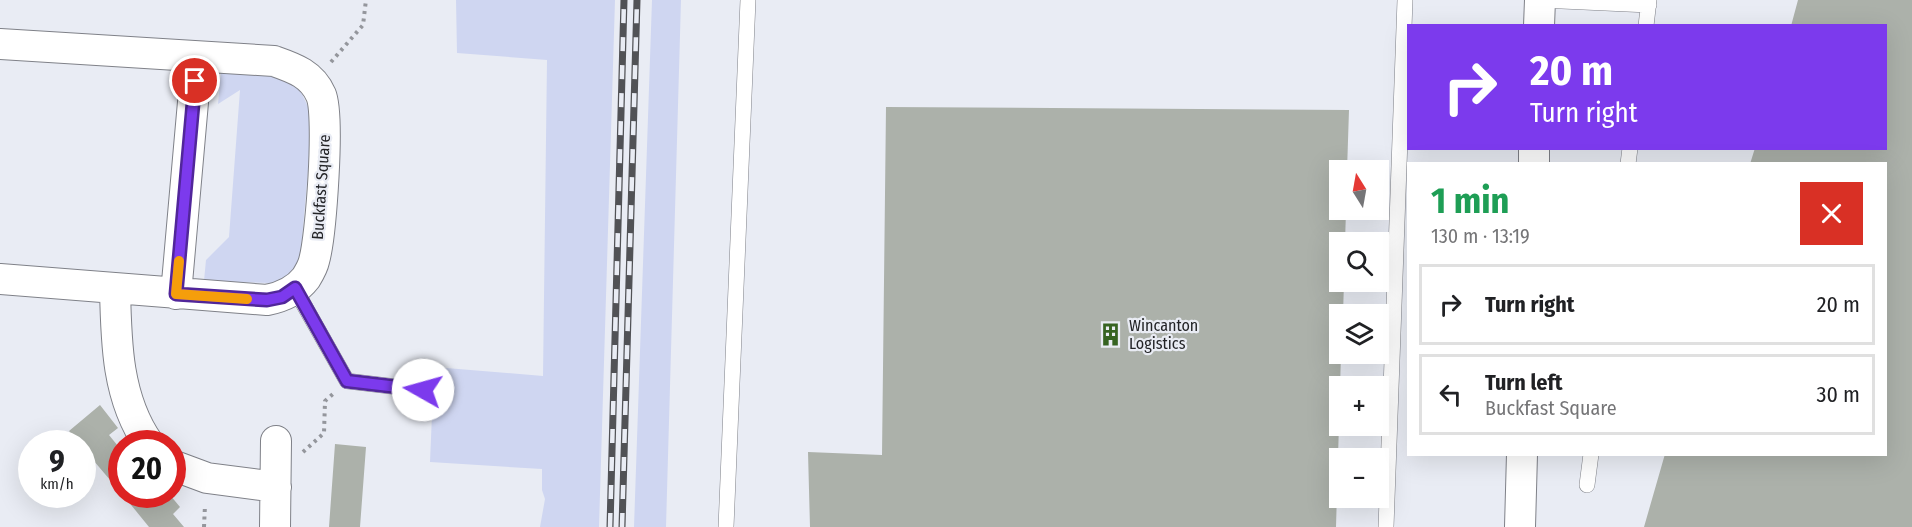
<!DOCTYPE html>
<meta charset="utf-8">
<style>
:root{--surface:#fff;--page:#f2f2f2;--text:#202124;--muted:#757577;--line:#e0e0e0}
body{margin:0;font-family:"Fira Sans Condensed",sans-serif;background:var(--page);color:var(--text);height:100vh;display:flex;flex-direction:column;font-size:22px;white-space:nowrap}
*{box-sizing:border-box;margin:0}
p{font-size:20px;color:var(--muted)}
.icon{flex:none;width:33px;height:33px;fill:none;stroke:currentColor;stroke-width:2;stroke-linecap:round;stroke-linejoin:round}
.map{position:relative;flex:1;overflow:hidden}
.drawer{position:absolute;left:1407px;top:162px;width:480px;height:294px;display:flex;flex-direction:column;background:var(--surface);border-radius:0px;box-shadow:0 6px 24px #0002}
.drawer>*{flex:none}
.guide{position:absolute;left:1407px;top:24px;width:480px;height:126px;border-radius:0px;box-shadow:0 6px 24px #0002;background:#7c3aed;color:#fff;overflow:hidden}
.needle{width:39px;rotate:349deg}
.buttons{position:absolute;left:1329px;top:160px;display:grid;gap:12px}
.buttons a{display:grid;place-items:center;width:60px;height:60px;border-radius:0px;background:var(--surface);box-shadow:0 6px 24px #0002;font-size:30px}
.speed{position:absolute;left:18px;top:430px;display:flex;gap:12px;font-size:30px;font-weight:700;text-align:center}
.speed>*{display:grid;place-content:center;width:78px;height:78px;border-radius:50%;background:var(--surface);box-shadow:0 6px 24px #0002;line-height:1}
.speed small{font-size:15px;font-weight:400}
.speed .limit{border:9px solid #d22;background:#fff;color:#111}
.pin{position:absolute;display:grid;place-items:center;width:51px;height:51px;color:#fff;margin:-26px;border:3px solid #fff;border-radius:50%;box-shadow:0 2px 6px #0007}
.me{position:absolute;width:66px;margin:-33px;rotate:277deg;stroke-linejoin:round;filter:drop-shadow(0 0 4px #0008)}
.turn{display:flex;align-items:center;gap:21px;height:126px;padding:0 24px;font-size:27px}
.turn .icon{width:78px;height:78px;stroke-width:2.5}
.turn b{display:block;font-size:42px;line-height:51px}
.round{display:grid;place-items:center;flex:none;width:63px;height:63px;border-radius:0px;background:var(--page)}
.overview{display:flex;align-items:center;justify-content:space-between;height:102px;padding:0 24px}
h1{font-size:36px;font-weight:700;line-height:45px;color:#1e9e55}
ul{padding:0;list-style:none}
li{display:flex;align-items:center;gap:18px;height:81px;margin:0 12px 9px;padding:0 12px;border:3px solid var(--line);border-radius:0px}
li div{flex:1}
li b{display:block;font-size:22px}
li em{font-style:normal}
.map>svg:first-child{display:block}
.green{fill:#cfd6f1}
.building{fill:#acb1aa}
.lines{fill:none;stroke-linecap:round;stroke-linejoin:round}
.service-casing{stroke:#7f8188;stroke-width:16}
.minor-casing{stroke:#7f8188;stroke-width:32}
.path{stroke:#94969c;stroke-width:4;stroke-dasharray:3 4.5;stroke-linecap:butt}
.service{stroke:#fff;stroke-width:15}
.minor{stroke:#fff;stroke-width:30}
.rail-casing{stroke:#515256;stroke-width:7}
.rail{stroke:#e9ecf4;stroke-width:4.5;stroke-dasharray:14;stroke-linecap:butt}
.route-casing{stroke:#51269a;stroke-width:15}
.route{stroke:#7c3aed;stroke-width:10}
.slow{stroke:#f59e0b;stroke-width:10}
.labels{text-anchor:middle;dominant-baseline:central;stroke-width:4.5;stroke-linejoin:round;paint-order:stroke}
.street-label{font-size:16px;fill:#232427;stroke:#e9ecf4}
.poi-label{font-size:16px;fill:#232427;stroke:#e9ecf4;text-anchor:start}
</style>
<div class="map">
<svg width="1912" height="527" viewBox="0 0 1912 527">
<rect width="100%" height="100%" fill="#e9ecf4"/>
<path class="green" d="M456,0H615L599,527H540L545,499L542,490V469L430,462L434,367L543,376L547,60L457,53Z
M652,0H681L666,527H634Z
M221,72L274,76L299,88L311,113L308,171L300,261L284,279L270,283L204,281L206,260L229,237L240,90L218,104Z"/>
<path class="building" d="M1798,0H1912V527H1644L1665,454H1886V164H1750L1755,148H1886V26H1791Z
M886,107L1349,110L1347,171H1340V210H1346L1345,243H1340V282H1344L1343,315H1340V354H1341L1336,527H810L808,452L882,455Z
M100,405L118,428L109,435L122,451V494L82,447V444H80L69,431Z
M335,444L366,447L360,527H329Z
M123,495H170L180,507L173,514L184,527H149Z"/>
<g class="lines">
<defs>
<path id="service" d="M1540,0L1649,5
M1646,26L1649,0
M1628,164L1630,148
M295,289L347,381L423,390
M1587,485L1591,454
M726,527L748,0
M1386,527L1405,0"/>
<path id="minor" d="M1539,26L1540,0
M0,44L274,61C294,68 312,74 321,95C330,116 321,237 314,261C313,266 309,273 306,278C296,291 282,297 267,300L0,279
M1534,164V148
M115,288C116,342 117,399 149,444
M176,294L197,57
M172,465L207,478L276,487
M275,527L276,441
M1520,527L1522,454"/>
</defs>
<use href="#service" class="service-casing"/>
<use href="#minor" class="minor-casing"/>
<path class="path" d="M331,62L363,25L366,0
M303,452L324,433L325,401L333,394
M204,527L205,505"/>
<use href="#service" class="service"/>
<use href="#minor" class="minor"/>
<defs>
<path id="rail" d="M610,527L624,0
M622,527L637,0"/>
</defs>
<use href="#rail" class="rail-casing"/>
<use href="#rail" class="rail"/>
</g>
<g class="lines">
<defs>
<path id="route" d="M195,81L176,294L267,300L282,297L295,288L347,381L423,390"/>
</defs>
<use href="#route" class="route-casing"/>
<use href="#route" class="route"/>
<path class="slow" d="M179,261L176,294L247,299"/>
</g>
<defs>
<symbol id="building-bare" viewBox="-9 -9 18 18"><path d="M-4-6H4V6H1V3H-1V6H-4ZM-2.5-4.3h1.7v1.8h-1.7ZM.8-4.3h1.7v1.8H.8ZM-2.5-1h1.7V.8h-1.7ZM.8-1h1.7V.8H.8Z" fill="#366322" stroke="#e9ecf4" stroke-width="2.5" paint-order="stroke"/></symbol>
</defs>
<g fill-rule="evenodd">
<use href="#building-bare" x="1094" y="318" width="33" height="33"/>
</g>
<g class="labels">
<g class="street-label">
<text transform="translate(321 187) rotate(-86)">Buckfast Square</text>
</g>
<g class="poi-label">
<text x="1129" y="325">Wincanton<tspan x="1129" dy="18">Logistics</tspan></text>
</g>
</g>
</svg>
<div class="buttons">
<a><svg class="needle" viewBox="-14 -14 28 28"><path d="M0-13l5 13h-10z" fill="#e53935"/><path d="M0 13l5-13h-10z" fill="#757577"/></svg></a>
<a><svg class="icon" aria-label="search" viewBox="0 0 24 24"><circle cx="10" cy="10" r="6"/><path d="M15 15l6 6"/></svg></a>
<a><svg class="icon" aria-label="layers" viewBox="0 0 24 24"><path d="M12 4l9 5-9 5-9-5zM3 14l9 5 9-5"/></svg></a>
<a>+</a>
<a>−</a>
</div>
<div class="speed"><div>9<small>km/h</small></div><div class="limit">20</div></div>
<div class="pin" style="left:195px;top:81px;background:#d93025"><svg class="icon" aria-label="arrive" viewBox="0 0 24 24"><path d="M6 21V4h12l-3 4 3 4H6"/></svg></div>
<svg class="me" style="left:423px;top:390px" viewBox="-20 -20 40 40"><circle r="19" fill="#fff"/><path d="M0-13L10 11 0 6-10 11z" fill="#7c3aed"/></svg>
<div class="guide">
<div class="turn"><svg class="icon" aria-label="right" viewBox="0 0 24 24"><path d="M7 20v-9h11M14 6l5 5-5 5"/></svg><div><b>20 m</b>Turn right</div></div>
</div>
<section class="drawer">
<div class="overview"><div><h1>1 min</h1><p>130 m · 13:19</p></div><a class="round" style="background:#d93025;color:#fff"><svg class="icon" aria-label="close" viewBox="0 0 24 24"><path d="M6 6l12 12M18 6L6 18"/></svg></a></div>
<ul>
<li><svg class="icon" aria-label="right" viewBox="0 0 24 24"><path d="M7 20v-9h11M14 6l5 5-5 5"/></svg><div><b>Turn right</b></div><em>20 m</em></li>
<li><svg class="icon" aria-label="left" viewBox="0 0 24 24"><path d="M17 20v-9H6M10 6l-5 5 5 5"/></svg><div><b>Turn left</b><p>Buckfast Square</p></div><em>30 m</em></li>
</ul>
</section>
</div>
